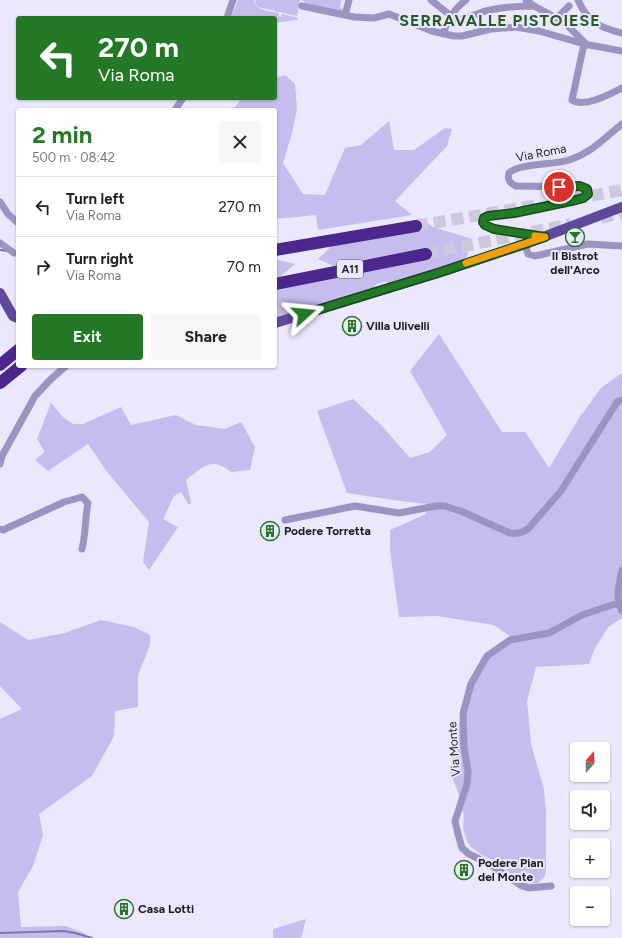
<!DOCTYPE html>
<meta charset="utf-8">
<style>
:root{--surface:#fff;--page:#f6f6f6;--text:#222;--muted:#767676;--line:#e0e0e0;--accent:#237926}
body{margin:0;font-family:Figtree,sans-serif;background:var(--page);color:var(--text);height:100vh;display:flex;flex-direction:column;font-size:15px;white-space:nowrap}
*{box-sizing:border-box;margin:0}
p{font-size:13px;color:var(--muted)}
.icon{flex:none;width:22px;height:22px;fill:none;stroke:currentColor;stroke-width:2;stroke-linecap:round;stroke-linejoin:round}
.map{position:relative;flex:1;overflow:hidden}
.details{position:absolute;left:16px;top:108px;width:261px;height:260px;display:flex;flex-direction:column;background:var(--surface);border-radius:4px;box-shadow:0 1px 3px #0004}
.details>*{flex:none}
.hud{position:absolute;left:16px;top:16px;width:261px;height:84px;border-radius:4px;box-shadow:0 1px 3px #0004;background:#237926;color:#fff;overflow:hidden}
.needle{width:26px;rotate:20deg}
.buttons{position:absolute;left:570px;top:742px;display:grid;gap:8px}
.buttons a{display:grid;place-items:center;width:40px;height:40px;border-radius:4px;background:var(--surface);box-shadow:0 1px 3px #0004;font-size:20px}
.pin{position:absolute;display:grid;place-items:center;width:34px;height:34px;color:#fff;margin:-17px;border:2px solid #fff;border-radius:50%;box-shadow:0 1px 4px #0007}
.me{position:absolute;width:44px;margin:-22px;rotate:72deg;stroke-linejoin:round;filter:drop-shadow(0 0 3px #0008)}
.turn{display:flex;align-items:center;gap:14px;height:84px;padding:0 16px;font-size:18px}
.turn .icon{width:52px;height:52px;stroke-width:2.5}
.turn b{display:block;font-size:28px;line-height:34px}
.round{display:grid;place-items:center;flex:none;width:42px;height:42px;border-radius:4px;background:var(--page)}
.headline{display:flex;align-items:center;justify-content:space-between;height:68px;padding:0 16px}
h1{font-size:24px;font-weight:700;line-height:30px;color:var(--accent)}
.primary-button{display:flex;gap:8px;margin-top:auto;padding:8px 16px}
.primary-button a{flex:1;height:46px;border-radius:4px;background:var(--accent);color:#fff;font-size:16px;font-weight:700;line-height:46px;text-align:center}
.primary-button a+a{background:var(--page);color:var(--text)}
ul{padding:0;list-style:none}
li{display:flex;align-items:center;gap:12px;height:60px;padding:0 16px;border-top:1px solid var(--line)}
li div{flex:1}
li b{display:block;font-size:15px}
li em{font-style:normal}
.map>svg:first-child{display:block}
.green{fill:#c6bced}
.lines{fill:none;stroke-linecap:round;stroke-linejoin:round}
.stream{stroke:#8076a8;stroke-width:2}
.highway-tunnel{stroke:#ccc8dd;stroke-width:12;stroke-dasharray:12 6;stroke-linecap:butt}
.street{stroke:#9d93c3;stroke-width:7}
.primary{stroke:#60489d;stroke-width:10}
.highway{stroke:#4c288e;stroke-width:12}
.route-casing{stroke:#174f19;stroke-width:10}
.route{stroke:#237926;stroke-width:7}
.slow{stroke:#f59e0b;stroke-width:7}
.labels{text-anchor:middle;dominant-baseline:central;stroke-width:4;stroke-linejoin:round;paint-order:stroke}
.shield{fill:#ebe7fd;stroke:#5b5866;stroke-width:1}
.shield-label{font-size:11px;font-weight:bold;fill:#1d1b25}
.street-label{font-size:12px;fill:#1d1b25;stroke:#ebe7fd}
.poi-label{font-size:12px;font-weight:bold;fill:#1d1b25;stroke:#ebe7fd;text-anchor:start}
.district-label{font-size:16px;font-weight:bold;letter-spacing:1px;fill:#265b26;stroke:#ebe7fd}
</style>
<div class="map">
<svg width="622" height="938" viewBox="0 0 622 938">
<rect width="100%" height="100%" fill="#ebe7fd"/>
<path class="green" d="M238,0H254C254,11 271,11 279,13V16L281,17L282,14L298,18L297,20L275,23V18H231Z
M255,0H300L297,16L258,7L256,5Z
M301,0H341L340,8L344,9L343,12L304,3V1Z
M285,75L295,84L297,109L292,133L283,163L303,194L325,195L345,148L361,145L389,121L394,150H414L445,128L452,129L447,146L395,201L412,215L318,230L316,215L275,219V110H233L242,98H275V78Z
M421,218L433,227L472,239L466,259L388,284L387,281L377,284L373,288L275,319V290L428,258L338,268L318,259L333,245L418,229L416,219Z
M275,259L295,264L275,281Z
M439,334L502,432H525L549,468L579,418L601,388L622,373V618L608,627L594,650L589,664L536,667L527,701L531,744L544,789L546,813V869L545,876L538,883L527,884L519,881L498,863L479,853L471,847L467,841L463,829L464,815L458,792L450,772L467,684L485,653L511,637L494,625L437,616L399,617L390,550V530L426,514L428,504L400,501L347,493L317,411L353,399L382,426L410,458L430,452L447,435L410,371Z
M51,403L63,417L73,424H83L121,407L131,425L176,415L196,425L225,429L241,422L255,447L250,470L231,472C211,456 203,467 186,480L191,503L189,505L181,492L174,496L163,519L178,527L149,570L143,562L149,522L108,473L88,444L48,471L35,460L45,452L37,439Z
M101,620L134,627L150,635V645L138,675V707L115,711L114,736L92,776L39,814L43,835L33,866L18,892L21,927L66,926L86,934V938H0V719L22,709L0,686V622L28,640L65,633Z
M306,919L301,938H273V929Z"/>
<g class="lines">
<path class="stream" d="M0,250L7,251
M0,933L64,931L75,933L92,938"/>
<path class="highway-tunnel" d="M574,199L622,190
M601,218L622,213
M416,226L538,205
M426,254L571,224"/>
<path class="street" d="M431,0L456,20C469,19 478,12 490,10C504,7 520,6 534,6
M526,0L534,6L564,22L587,45
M578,0C587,21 600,28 622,33
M302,6L354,17L374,18L389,14L432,31L454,36H462L491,29L516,27L539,31L584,44L622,51
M345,15L349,0
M227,18L233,0
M557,18L569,6
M443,34C448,19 454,9 466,0
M584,44L572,100C585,108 610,94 622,88
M175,110L183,98
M0,202L8,214L18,223
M543,237L494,229L485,225L483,222L484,218L488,216L514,213L580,199L587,195L588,190L580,187L516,186C510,183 507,180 509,173C519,163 554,165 569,160C593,152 603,139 622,124
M0,243L14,253
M525,244L528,254L535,256L588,244L622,246
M0,464L2,456L35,396L51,379L66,366
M285,520L355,506L399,513L436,506H445L463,512L510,533C517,534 522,533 528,529L561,491L617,402L622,400
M0,529L3,530L64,502L82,497L88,503C85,518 86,533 82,549
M622,570C619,584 615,598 622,611
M551,886L529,888L522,886L491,865L469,854L462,848L458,834L455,821L467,784L468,771L464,747L463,714L471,684L487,656L510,640L549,633L582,615L618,603"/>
<path class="primary" d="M0,293L13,316L18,318
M275,323L441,272L525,244L622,207"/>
<path class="highway" d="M275,250L416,226
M275,284L426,254
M0,365L18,350
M0,383L21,366"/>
</g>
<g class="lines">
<defs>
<path id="route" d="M304,314L441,272L545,237L494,229L485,225L483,222L484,218L488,216L514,213L576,200L583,198L588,194L587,189L580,186L559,187"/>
</defs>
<use href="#route" class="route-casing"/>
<use href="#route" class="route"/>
<path class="slow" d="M466,263L545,237L535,236"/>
</g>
<defs>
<symbol id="bar-ring" viewBox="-11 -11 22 22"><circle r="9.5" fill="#ebe7fd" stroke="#237926" stroke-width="1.5"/><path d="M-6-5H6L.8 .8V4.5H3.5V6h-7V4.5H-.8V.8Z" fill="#237926"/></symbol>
<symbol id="building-ring" viewBox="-11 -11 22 22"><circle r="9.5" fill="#ebe7fd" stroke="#237926" stroke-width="1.5"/><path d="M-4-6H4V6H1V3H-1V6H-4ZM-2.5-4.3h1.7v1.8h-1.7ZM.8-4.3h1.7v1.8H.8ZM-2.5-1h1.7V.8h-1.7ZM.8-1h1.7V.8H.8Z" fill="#237926"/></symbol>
</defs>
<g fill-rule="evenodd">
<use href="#bar-ring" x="564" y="226" width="22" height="22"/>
<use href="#building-ring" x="341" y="315" width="22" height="22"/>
<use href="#building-ring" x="259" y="520" width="22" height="22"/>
<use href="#building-ring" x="453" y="859" width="22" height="22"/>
<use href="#building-ring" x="113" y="898" width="22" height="22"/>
</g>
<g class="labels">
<rect class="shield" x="337" y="260" width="26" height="18" rx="3"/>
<g class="shield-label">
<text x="350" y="269">A11</text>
</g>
<g class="street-label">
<text transform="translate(541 153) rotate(-11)">Via Roma</text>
<text transform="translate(454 749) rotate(-94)">Via Monte</text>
</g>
<g class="poi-label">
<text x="575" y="256" text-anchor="middle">Il Bistrot<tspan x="575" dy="14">dell'Arco</tspan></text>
<text x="366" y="326">Villa Ulivelli</text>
<text x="284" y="531">Podere Torretta</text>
<text x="478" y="863">Podere Pian<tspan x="478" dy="14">del Monte</tspan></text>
<text x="138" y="909">Casa Lotti</text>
</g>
<g class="district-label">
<text x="500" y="20">SERRAVALLE PISTOIESE</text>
</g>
</g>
</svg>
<div class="buttons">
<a><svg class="needle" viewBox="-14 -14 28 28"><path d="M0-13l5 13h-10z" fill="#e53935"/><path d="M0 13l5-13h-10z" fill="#767676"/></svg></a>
<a><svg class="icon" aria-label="sound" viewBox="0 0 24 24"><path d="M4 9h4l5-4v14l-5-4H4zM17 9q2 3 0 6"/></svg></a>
<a>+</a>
<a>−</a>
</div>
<div class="pin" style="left:559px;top:187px;background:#d93025"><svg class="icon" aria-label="arrive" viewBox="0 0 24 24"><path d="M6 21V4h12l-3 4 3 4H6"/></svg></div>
<svg class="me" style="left:304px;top:314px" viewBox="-20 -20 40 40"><path d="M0-17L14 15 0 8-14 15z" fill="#237926" stroke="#fff" stroke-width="4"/></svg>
<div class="hud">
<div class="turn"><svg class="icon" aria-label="left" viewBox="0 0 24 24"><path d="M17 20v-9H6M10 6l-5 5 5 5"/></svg><div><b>270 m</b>Via Roma</div></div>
</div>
<section class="details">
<div class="headline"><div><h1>2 min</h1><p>500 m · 08:42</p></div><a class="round"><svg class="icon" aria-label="close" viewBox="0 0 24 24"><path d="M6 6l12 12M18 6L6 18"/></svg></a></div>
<ul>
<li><svg class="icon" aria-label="left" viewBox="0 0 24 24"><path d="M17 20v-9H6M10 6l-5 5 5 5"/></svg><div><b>Turn left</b><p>Via Roma</p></div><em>270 m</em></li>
<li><svg class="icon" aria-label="right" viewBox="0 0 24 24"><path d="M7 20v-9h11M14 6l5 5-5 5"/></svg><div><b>Turn right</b><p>Via Roma</p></div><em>70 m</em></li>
</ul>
<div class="primary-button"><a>Exit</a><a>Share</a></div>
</section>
</div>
